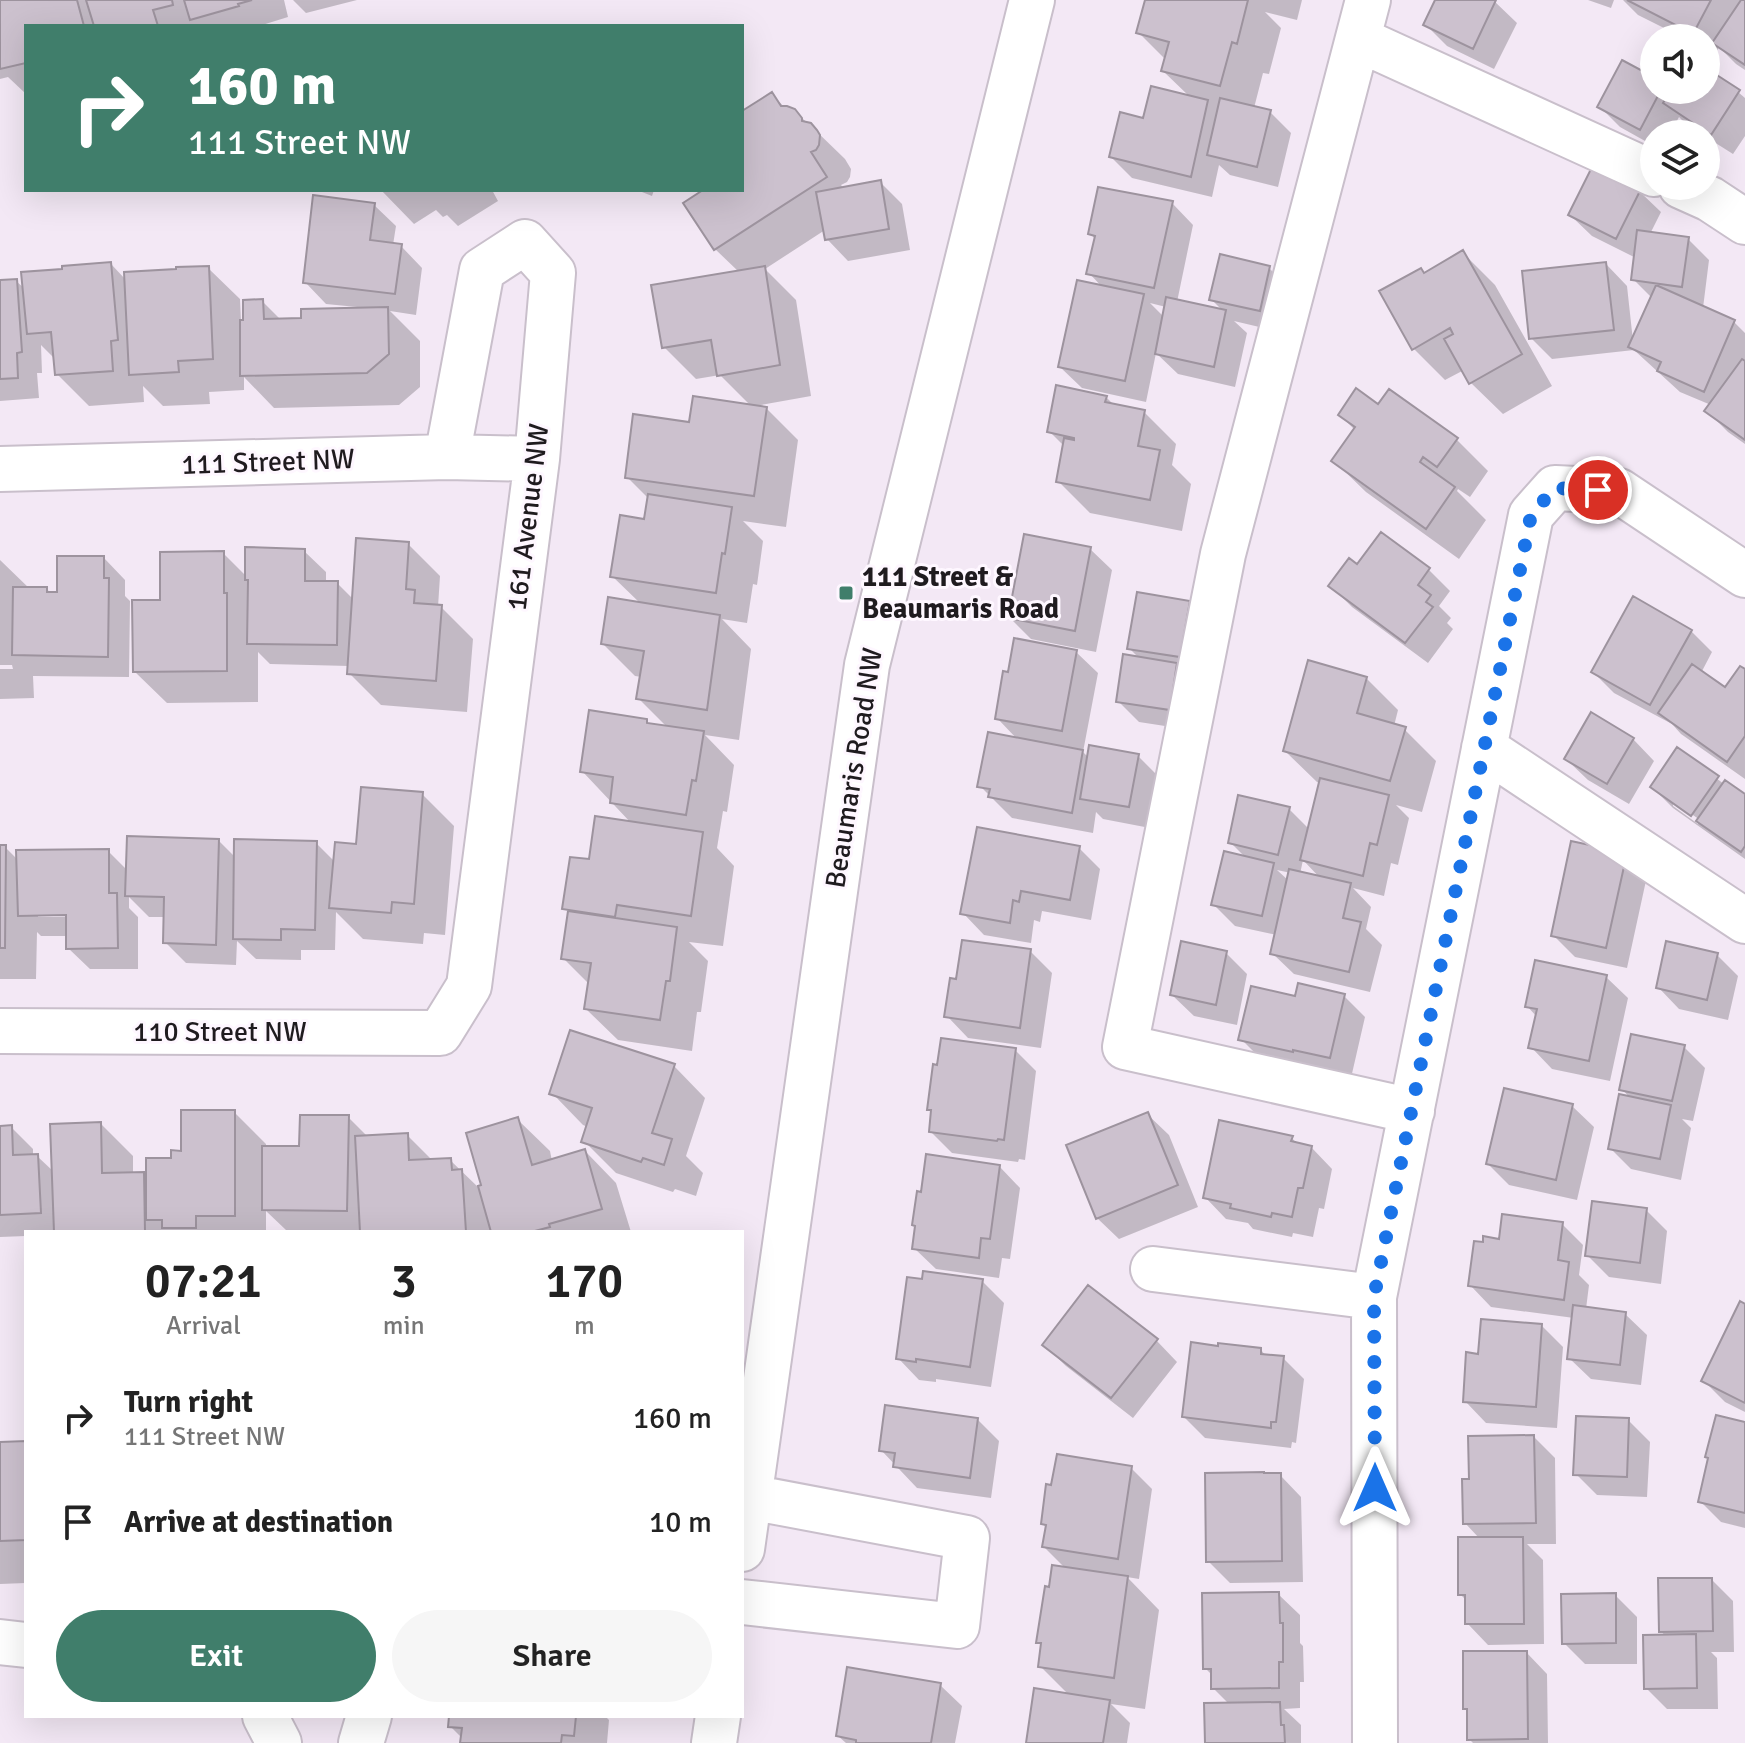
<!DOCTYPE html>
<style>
:root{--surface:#fff;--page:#f6f6f6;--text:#222;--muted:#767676;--accent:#407e6b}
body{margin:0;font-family:Signika,sans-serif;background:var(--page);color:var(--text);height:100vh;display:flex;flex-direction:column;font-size:30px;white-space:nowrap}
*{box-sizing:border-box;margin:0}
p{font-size:26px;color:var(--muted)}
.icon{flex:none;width:44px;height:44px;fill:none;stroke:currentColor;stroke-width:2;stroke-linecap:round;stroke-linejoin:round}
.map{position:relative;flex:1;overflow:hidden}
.details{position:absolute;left:24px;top:1230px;width:720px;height:488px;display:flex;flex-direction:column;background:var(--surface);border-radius:0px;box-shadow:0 8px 32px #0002}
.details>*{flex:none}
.hud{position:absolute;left:24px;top:24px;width:720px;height:168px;border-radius:0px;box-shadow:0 8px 32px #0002;background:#407e6b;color:#fff;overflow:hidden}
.tools{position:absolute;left:1640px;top:24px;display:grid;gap:16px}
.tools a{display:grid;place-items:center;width:80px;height:80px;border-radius:50%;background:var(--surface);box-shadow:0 8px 32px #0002;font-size:40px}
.pin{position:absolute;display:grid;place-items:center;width:68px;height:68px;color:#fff;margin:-34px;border:4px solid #fff;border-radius:50%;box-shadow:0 2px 8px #0007}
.me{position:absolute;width:88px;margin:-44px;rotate:0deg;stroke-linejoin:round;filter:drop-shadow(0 0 6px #0008)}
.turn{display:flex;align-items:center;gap:28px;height:168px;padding:0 32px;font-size:36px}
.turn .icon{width:104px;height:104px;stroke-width:2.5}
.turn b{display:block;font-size:56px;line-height:68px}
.eta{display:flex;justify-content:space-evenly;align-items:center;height:136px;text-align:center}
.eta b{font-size:48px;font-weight:600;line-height:56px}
.action{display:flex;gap:16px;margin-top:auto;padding:16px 32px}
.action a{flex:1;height:92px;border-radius:48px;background:var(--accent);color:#fff;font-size:32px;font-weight:600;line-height:92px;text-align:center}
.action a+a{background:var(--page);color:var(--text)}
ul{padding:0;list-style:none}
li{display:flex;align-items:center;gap:24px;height:104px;padding:0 32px}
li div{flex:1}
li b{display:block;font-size:30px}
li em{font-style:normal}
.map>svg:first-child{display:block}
.shadow{fill:#0003;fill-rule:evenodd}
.building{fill:#ccc1ce;stroke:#9d939e;stroke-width:2}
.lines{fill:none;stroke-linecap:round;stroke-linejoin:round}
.minor-casing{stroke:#c9bfcb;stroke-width:48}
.minor{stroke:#fff;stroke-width:44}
.route{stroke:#1a73e8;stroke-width:14;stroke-dasharray:0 25.2}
.poi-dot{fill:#407e6b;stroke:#fef7ff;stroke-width:3}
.labels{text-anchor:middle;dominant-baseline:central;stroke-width:6;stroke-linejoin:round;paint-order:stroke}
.street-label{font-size:28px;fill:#1f1b1f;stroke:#fef7ff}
.poi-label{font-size:28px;font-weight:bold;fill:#1f1b1f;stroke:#fef7ff;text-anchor:start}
</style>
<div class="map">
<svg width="1745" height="1743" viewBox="0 0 1745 1743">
<rect width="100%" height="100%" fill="#f3e8f5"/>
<path class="shadow" d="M0,0H284L288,17L259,26H26V94L8,77L0,79Z
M293,0H357L306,13Z
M1147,0H1302L1297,20L1265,12L1281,28L1269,74L1263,73L1254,108L1270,112L1291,133L1278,187L1230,175L1219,165L1212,197L1132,178L1111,157L1144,120L1190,97L1163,71L1166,60L1138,32Z
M1437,0H1493L1517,23L1494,69L1447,46L1426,25Z
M1588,0H1614L1611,8Z
M1623,0H1745V70L1736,64L1719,47L1715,54L1706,49V38H1684L1638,15Z
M1706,71L1738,92L1745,98V136L1733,154L1706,137V134H1702L1686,124L1679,117L1670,134H1654V146L1620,127L1599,106L1654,80V90H1669L1672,93L1673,90H1706Z
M772,94L785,108L794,111L812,127L845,159L851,169L850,177L847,182L841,185L844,189L880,182L902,204L910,250L848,261L827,239L825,230L765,269L796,300L811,396L755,406L766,408L798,440L786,527L743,521L763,541L757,585L753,584L747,623L722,619L751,649L739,740L705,735L734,765L727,812L723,811L717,848L734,866L723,946L689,942L708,961L701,1012H697L692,1051L618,1040L586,1009L590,985L563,958L570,914L565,908L590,861L632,824L582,771L646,721L651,725L668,728L638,698L642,677L635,676L603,644L641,604L612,576L645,521L649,499L627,477L691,424L751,406L720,375L696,379L664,347L739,272L715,249L706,190H742V113Z
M381,190H492L498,201L458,226L447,215L443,217L436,210L414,224Z
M637,190H654L652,196Z
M1639,191L1661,212L1650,234L1688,239L1709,260L1703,308L1734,322L1745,333V444L1728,432L1707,411L1711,405L1680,392L1634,350L1552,359L1531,338L1606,264L1627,286L1633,341L1652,298L1633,279L1636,258L1592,236L1570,215Z
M1172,203L1193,225L1177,302L1224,312L1211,299L1269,268L1291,290L1281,332L1234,321L1247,333L1235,387L1178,374L1156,353L1146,402L1082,388L1060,367L1103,288L1089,273L1096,240L1090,233ZM1150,303L1166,307L1164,317Z
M374,205L396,226L393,245L401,246L422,268L416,315L390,311L420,341V387L399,405L274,408L244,377V390L209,392L210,404L163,406L143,386L144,402L89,406L57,374L56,360L41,345L42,373H37L39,398L0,401V282L16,281L25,289L111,264L126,280L208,268L240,299L241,322H245L262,301L282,321L303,320L357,310V307L326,304L305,282Z
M1463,253L1495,285L1552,386L1503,414L1471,383L1464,370L1445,380L1413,348L1425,275Z
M1106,397L1115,406L1144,412L1176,444L1172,465L1191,484L1182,531L1090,513L1058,481L1065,447L1049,431Z
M1378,406L1457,440L1488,471L1470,497L1458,489L1457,491L1486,520L1459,559L1366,492L1334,461L1355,430L1340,415Z
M1381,535L1429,570L1450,591L1439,606L1451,618L1447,623L1453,629L1428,663L1352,607L1331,586L1358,566Z
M408,544L440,576L438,607H441L473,639L467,712L381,705L349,673V666L270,664L258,652V702L167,703L135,672L162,602L223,553L247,577L304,551L326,572V583H337L354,600Z
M1090,549L1112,570L1096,652L1031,639L1010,618Z
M104,558L125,580V596L130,601L129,677L33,676L34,698L0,699V669H13L12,665H0V560L30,589H47L51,594H59Z
M1189,603L1211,624L1191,730L1139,722L1118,701L1140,659L1129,648Z
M1691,631L1712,652L1701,673L1725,690L1745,672V779L1681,734L1672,724L1614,693L1593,672Z
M1076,652L1098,673L1083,752L1089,758L1138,756L1159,777L1150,828L1103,819L1096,812L1093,833L1012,818L980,786L1018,740L997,718Z
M1366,678L1398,710L1394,726L1404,729L1436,761L1422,812L1396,805L1409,818L1398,865L1391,863L1384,896L1353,888L1371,907L1366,929L1382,945L1370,992L1294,974L1272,953L1277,935L1235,926L1213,904L1247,859L1230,842L1289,809L1309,829L1320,783L1317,782L1285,751ZM1303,860L1321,879L1300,874ZM1277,870L1291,873L1289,881Z
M1633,739L1654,761L1629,804L1588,780L1566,759Z
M1678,750L1724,784L1745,796V859L1673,808L1652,787ZM1673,801L1700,820L1698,824L1673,806Z
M422,794L454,826L445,935L424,933L423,944L363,939L336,912L335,950H301V960L256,959L237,941L236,965L186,963L165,942L166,917H149L129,897V908L138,917V969H90L68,948V936H41L37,932L36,979H0V847H5L19,861L108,851L128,871L219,841L236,858L316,843L335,862L358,846ZM38,913H76V917H38Z
M1573,844L1647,876L1627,968L1575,957L1553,935Z
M1079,848L1100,869L1091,920L1042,911L1040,922L1034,920L1031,943L984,935L963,913Z
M1030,951L1052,973L1041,1048L968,1038L947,1016L958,981Z
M1226,953L1247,974L1237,1025L1194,1016L1172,995Z
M1717,955L1738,976L1728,1020L1679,1009L1658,987Z
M1606,977L1628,998L1610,1081L1552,1069L1531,1047L1537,1017L1527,1006Z
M1344,996L1365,1017L1351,1078L1262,1060L1241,1039L1297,998Z
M1684,1047L1705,1068L1693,1121L1682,1119L1691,1128L1681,1180L1631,1169L1610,1148L1631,1099L1622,1089Z
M1015,1050L1036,1071L1025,1160L1019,1159L1018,1162L952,1153L931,1132L933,1113L929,1109Z
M674,1066L705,1098L686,1156L703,1173L696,1196L675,1189L673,1192L616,1173L584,1141L588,1127L583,1125L552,1093Z
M1572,1106L1594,1127L1577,1200L1509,1185L1488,1164Z
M234,1112L266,1144V1148H301L348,1117L368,1137L407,1135L433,1161L450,1160L479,1188L484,1187L518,1120L550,1151L552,1161L585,1151L616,1183L631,1232H362L286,1230L266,1211V1232H26V1236L0,1237V1128L11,1127L33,1149V1156H37L54,1172L101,1124L133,1156V1174H143L148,1179Z
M1147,1114L1169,1135L1198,1207L1119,1239L1097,1218Z
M1292,1138L1298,1145L1311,1147L1332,1169L1324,1209L1319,1208L1313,1237L1293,1233L1292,1237L1253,1229L1248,1223L1226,1219L1205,1197Z
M999,1166L1020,1188L1010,1259L1002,1258L999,1278L936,1269L914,1248Z
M1646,1210L1667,1231L1661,1284L1609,1277L1587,1255Z
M1562,1224L1583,1245L1579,1275L1589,1285L1586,1309L1625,1314L1647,1335L1641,1385L1591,1379L1569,1358L1574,1318L1491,1307L1470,1285L1501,1241Z
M982,1281L1004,1303L991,1387L936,1379V1382L919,1380L898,1358Z
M1745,1306V1412L1725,1402L1704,1381Z
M1542,1326L1563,1347L1557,1428L1486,1423L1465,1401L1480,1356Z
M1156,1340L1177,1362L1133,1418L1066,1366L1044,1345Z
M1261,1350L1266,1356L1283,1358L1304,1379L1296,1443L1292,1442L1291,1448L1205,1438L1184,1417Z
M978,1420L999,1441L991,1498L917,1488L881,1450Z
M1628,1420L1650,1442L1647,1497L1597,1495L1576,1474Z
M1745,1425V1528L1721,1522L1700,1501Z
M1534,1437L1555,1458L1556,1544H1527L1543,1560L1544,1644L1488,1645L1467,1623V1601L1460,1594L1480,1539L1465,1523L1471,1481Z
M26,1443V1583L0,1584V1444Z
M1131,1468L1152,1489L1139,1579L1127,1577L1159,1610L1145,1709L1111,1704L1130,1723L1127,1743H1028L1069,1695L1040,1666L1042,1646L1038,1642L1051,1589L1066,1569L1044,1547L1047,1528L1043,1524Z
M1280,1475L1301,1497L1303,1582L1230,1583L1208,1561Z
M1712,1580L1733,1601L1734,1652H1711L1717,1658L1718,1709H1667L1646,1688L1666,1637L1661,1631Z
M1278,1594L1300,1615V1643L1303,1646L1304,1682H1300V1708L1284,1709L1301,1725V1743H1207L1230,1705L1213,1688V1676L1205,1668Z
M1615,1595L1637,1617V1664H1585L1564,1643Z
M1526,1652L1547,1674L1548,1743H1473L1469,1739V1712L1465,1708Z
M940,1685L962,1706L955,1743H846L838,1736Z
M451,1716H605L609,1720L607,1743H462L463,1739L450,1726Z"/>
<path class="building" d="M0,0H77L84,26H26V63L0,69Z
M86,0H172L173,5L153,10L158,26H94Z
M184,0H252L238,4L239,6L190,20Z
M1145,0H1248L1237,44L1232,42L1220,86L1161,71L1169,42L1136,33Z
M1435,0H1496L1473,49L1423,25Z
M1627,0H1711L1693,34Z
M1741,0H1745V65L1712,43Z
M1622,60L1654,77V90H1661L1640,130L1597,107Z
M1706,68L1740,90L1711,135L1663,103L1671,90H1706Z
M1151,86L1208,100L1191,177L1109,157L1120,112L1143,118Z
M772,92L781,106H787L795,109L802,118V121L811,123L817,130L820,135L819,145L816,150L811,152L827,177L714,250L683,203L703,190H742V111Z
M1220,98L1271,110L1257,167L1207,155Z
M1593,165L1641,189L1616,239L1568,215Z
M881,180L889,229L825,240L816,192Z
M1098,187L1173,201L1154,288L1086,274L1095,236L1088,234Z
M313,195L375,203L370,240L402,244L395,294L303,283Z
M1637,230L1689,237L1682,287L1631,280Z
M1463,250L1522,354L1469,384L1444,339L1453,334L1450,328L1412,350L1379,291L1421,268L1424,273Z
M1220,254L1270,266L1260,311L1209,300Z
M111,262L118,340L111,341L113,371L55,375L51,332L27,334L21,272L62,269V266Z
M1606,262L1614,330L1529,339L1522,271Z
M209,266L213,359L178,361L179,372L129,375L124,272L176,269V267Z
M765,266L780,365L717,376L711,340L662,348L651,285Z
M17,279L22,352L17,353L18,378L0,379V280Z
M1077,280L1144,294L1125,381L1058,367Z
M1656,285L1735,320L1704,392L1657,371L1661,362L1628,347Z
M1166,297L1226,310L1214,367L1155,354Z
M263,299L264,319L301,318V309L388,307L389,354L367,373L240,376V320H243V300Z
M1742,359L1745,361V440L1704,411Z
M1056,385L1107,396L1105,402L1145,410L1138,446L1160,450L1150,500L1056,482L1064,438L1074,440V438L1047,432Z
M1356,388L1378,404L1389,389L1458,438L1437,467L1423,457L1420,462L1455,487L1426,529L1331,461L1355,427L1338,415Z
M693,396L767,407L754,496L625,478L633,414L689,422Z
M648,494L732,507L725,554L722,553L716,593L610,577L620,515L644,519Z
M1381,532L1430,568L1418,585L1431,595L1426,602L1433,607L1405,643L1328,586L1349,558L1357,564Z
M1024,534L1091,547L1075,631L1008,618Z
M356,538L409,542L406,589L415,590L414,603L442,605L436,681L347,674Z
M245,547L305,549V581H338L337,645L247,644L248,580H245Z
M224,551V593H227V671L133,672L132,600H160V552Z
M57,556H104V578H109L108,657L12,655L13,587H47V592H57Z
M1137,592L1190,601L1180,657L1127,649Z
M1633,596L1692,630L1650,705L1591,672Z
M608,597L720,615L707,710L636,699L644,651L601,644Z
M1014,638L1077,650L1062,731L995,719L1003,671L1008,672Z
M1123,654L1177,663L1170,710L1116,702Z
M1308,660L1367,677L1357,713L1406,727L1390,781L1283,751Z
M1692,664L1725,687L1740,666L1745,669V736L1727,762L1658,713Z
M589,710L647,719V723L704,731L696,781L692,780L686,815L610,803L613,777L580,772Z
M1591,712L1634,738L1607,784L1564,759Z
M988,732L1083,750L1072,813L988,797L990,789L977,787Z
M1089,745L1139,754L1129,807L1080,799Z
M1677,747L1719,776L1691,816L1650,787Z
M1320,778L1389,795L1377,845L1370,843L1363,876L1300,860Z
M1725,780L1745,794V846L1741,852L1696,821Z
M361,787L423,792L414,904L392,902L391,913L329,908L335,842L356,844Z
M1238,795L1290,807L1278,855L1228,843Z
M595,816L703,832L691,916L617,905L615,917L562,909L570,857L589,859Z
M977,827L1080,846L1070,900L1021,891L1019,902L1013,900L1010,923L960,914Z
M127,836L219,839L216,945L163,943L164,897L125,896Z
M234,839L317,841L315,930L281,929V940L233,939Z
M1571,841L1627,853L1606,948L1551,936Z
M0,845H6L5,948H0Z
M109,849V893H117L118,948L66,949V915L18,916L16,850Z
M1224,851L1274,863L1262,916L1211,905Z
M1289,869L1351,883L1343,918L1361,922L1349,972L1270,954Z
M568,911L677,927L670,981H666L660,1020L584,1009L591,963L561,959Z
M962,940L1031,949L1020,1028L944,1017L950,978L956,979Z
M1181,941L1227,951L1216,1005L1170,995Z
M1666,941L1718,953L1707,1000L1656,988Z
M1535,960L1607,975L1589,1061L1528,1048L1537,1009L1525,1007Z
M1298,983L1345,994L1330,1058L1293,1050V1052L1238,1040L1251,986L1295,996Z
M570,1030L675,1064L652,1133L672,1139L664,1165L643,1158L641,1162L581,1142L592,1108L549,1094Z
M1631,1034L1685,1045L1672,1101L1619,1090Z
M941,1038L1016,1048L1004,1140L998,1139L997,1141L929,1132L931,1110H927L933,1064L937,1065Z
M1504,1088L1573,1104L1556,1180L1486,1164Z
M1619,1094L1671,1105L1660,1159L1608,1149Z
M181,1110H235V1216H196V1228H162V1220H146V1158H171V1150L181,1151Z
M1148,1112L1178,1185L1096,1219L1066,1145Z
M300,1115H349L347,1211L262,1210V1146H299Z
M518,1117L532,1165L585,1149L602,1209L549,1224L550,1227L531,1232H491L478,1186L481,1185L466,1133Z
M1219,1120L1293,1136L1291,1141L1312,1146L1303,1188H1298L1292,1217L1272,1213L1271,1217L1230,1208L1231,1204L1203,1198Z
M101,1122L102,1173L144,1172L145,1232H54L50,1124Z
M12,1125L13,1155L38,1154L41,1213L0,1215V1126Z
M408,1133L409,1160L451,1158L452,1170L462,1169L466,1232H360L355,1136Z
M926,1154L1000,1165L990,1239L981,1238L979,1258L912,1249L915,1226L912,1225L917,1191L921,1192Z
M1592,1201L1647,1208L1640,1263L1585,1256Z
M1502,1214L1563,1222L1558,1260L1569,1262L1564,1300L1468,1286L1474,1241L1483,1242V1236L1499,1239Z
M923,1271L983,1279L970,1367L916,1359V1362L896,1359L907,1277L922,1279Z
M1088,1285L1158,1339L1111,1398L1042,1345Z
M1740,1301L1745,1304V1403L1701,1381Z
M1573,1305L1626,1312L1620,1365L1567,1359Z
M1481,1319L1542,1324L1536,1407L1463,1402L1466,1352L1478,1354Z
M1191,1342L1218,1346V1343L1261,1348V1354L1284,1356L1276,1422H1271V1428L1182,1417Z
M885,1405L978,1418L970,1478L893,1467L895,1453L879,1451Z
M1716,1415L1745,1422V1513L1698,1502L1708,1458L1705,1457Z
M1576,1416L1629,1418L1627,1477L1573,1475Z
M1534,1435L1536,1523L1463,1524L1462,1479H1469L1468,1436Z
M26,1441V1540L0,1541V1442Z
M1057,1454L1132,1466L1118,1559L1042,1547L1046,1525L1041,1524L1046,1484L1051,1485Z
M1264,1472V1473H1281L1282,1561L1206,1562L1205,1473Z
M1458,1537H1523L1524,1624H1465V1595H1458Z
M1052,1565L1128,1576L1114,1678L1038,1667L1041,1643H1036L1045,1586L1049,1587Z
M1658,1578H1712L1713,1631L1659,1632Z
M1279,1592L1280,1623H1283V1662H1279V1688L1211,1689V1669H1203L1202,1593Z
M1616,1593V1643L1562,1644L1561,1594Z
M1696,1634L1697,1688L1644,1689L1643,1635Z
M1463,1651H1527L1528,1739L1467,1740V1709H1463Z
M847,1667L941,1683L931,1743H856V1740L836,1736Z
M1034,1688L1110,1700L1103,1743H1026Z
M1280,1702L1281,1725H1284L1285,1743H1205L1204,1703Z
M449,1716H576L574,1736L562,1735L561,1743H460L462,1728L448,1727Z"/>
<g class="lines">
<defs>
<path id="minor" d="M1368,0L1223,554L1125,1047L1412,1111
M1358,39L1654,174
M1681,186L1710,199L1745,222
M0,469L447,457L537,459
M1484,748L1745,921
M0,1031L440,1033L469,986L537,459L553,273L525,242L482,270L447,457
M1153,1269L1374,1297
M742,1549L867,665L1032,0
M742,1602L957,1626L967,1538L750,1497
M0,1642L26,1645
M265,1716L279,1743
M361,1743L369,1716
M714,1743L718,1716
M1375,1743L1374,1297L1531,515L1555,488L1619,491L1745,575"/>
</defs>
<use href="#minor" class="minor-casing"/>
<use href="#minor" class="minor"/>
</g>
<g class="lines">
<path class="route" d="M1375,1488L1374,1297L1531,515L1555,488L1598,490"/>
</g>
<rect class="poi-dot" x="838" y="585" width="16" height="16" rx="4"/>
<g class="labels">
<g class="street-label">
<text transform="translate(268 462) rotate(-2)">111 Street NW</text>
<text transform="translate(528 517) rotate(-83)">161 Avenue NW</text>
<text transform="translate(854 768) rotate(-81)">Beaumaris Road NW</text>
<text x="220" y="1032">110 Street NW</text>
</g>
<g class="poi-label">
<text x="862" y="577">111 Street &amp;<tspan x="862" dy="32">Beaumaris Road</tspan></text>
</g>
</g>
</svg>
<div class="tools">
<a><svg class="icon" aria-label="sound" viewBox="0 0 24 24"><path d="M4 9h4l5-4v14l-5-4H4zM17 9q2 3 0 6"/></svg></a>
<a><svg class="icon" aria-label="layers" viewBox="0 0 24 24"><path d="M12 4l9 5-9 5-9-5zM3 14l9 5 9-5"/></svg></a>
</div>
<div class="pin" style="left:1598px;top:490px;background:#d93025"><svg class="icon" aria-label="arrive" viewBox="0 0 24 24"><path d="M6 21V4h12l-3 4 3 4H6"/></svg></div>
<svg class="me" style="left:1375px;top:1488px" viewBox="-20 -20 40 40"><path d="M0-17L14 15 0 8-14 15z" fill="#1a73e8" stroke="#fff" stroke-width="4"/></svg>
<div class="hud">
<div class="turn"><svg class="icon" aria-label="right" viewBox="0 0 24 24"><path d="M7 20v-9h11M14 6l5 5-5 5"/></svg><div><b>160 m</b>111 Street NW</div></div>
</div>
<section class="details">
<div class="eta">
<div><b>07:21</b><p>Arrival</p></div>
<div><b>3</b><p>min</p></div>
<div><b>170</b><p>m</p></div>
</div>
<ul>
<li><svg class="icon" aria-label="right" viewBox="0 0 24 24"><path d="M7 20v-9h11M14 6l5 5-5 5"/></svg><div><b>Turn right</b><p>111 Street NW</p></div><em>160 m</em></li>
<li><svg class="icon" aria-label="arrive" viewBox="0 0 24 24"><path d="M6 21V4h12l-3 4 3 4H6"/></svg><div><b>Arrive at destination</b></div><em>10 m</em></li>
</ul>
<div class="action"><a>Exit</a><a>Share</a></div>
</section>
</div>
